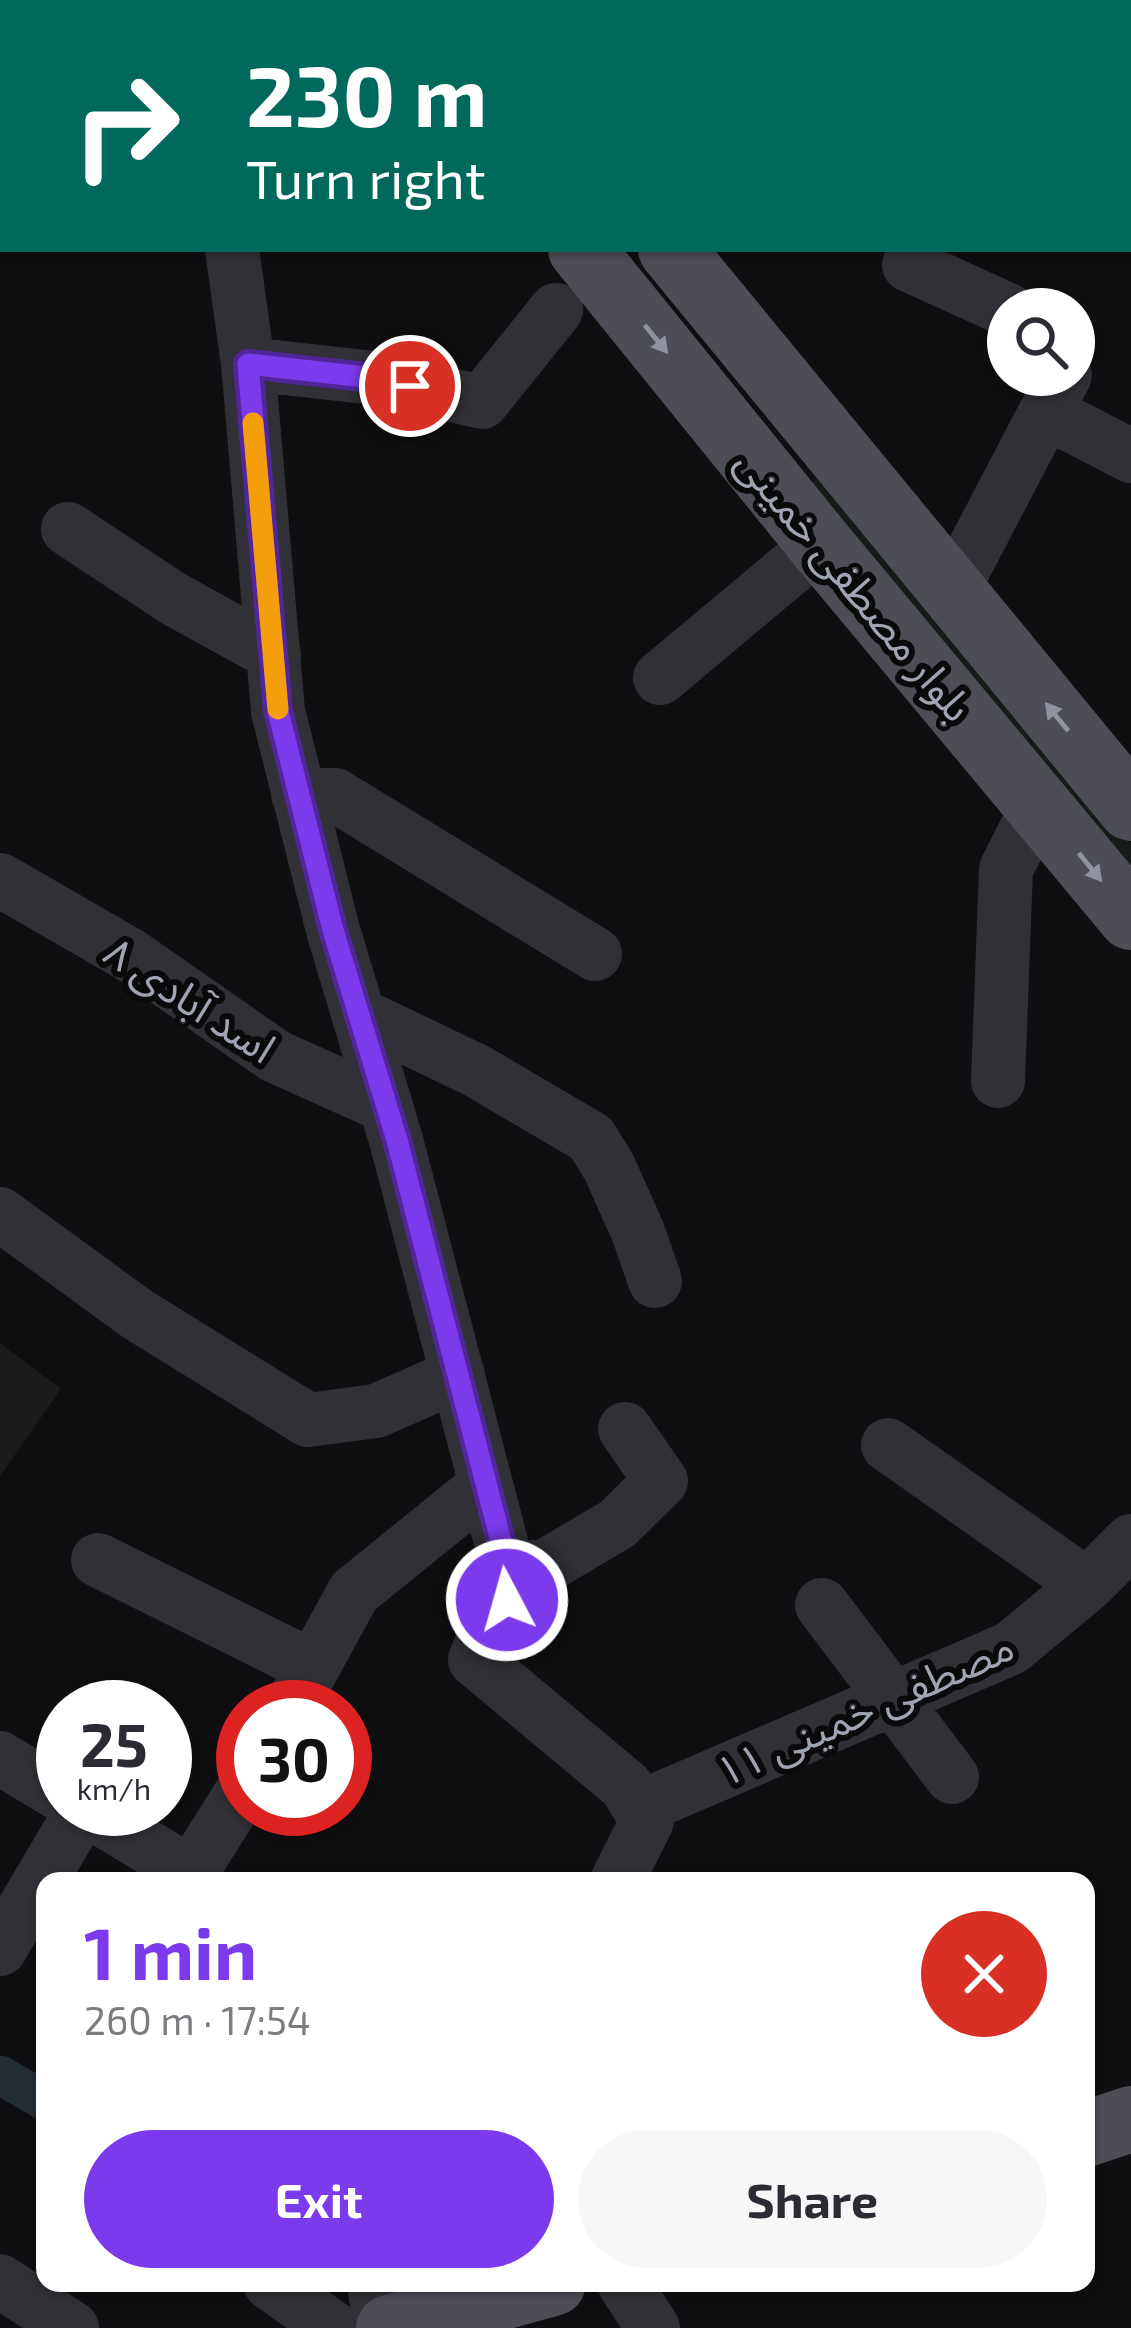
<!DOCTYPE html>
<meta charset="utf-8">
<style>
:root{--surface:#fff;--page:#f7f7f7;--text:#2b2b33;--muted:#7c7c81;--accent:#7c3aed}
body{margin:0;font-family:"Exo 2","Noto Sans Arabic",sans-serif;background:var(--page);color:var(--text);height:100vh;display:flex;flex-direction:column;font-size:45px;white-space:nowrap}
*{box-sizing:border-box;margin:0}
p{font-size:39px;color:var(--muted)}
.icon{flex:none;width:66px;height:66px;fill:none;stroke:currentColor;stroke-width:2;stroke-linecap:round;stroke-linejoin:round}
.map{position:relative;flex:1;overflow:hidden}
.side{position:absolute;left:36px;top:1872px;width:1059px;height:420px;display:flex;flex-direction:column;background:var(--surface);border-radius:24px;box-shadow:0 3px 9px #0004}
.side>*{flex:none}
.hud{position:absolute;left:0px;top:0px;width:1131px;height:252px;box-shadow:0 3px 9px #0004;background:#00695c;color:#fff;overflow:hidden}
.buttons{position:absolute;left:987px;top:288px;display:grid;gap:24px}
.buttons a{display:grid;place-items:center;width:108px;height:108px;border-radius:50%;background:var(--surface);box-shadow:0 3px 9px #0004;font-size:60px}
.speed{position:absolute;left:36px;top:1680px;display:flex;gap:24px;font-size:60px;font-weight:700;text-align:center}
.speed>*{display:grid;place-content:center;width:156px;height:156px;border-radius:50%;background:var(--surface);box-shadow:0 3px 9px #0004;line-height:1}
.speed small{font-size:30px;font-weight:400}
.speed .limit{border:18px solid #d22;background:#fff;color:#111}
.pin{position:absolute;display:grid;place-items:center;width:102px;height:102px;color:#fff;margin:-51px;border:6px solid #fff;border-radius:50%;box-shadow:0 3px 12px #0007}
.me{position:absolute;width:132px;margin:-66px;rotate:354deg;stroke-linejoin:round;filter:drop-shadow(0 0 9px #0008)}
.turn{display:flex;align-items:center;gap:42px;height:252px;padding:0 48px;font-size:54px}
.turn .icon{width:156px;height:156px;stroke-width:2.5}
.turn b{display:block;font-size:84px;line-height:102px}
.round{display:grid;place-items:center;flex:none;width:126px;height:126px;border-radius:63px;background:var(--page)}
.head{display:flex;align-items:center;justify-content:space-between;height:204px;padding:0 48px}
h1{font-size:72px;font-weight:700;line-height:90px;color:var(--accent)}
.primary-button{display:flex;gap:24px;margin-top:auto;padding:24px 48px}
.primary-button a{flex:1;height:138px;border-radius:72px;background:var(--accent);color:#fff;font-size:48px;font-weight:700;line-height:138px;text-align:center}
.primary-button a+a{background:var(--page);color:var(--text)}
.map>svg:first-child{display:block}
.built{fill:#1b1b1e}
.green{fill:#151b16}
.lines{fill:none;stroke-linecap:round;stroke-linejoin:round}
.canal{stroke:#252d34;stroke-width:39}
.minor{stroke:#303036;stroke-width:54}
.major{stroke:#4c4d55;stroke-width:66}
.oneway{fill:#8e939f}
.route-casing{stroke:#51269a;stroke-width:30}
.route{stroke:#7c3aed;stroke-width:21}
.slow{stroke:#f59e0b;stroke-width:21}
.labels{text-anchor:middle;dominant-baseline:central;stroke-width:12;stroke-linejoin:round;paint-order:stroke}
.street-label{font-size:42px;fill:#9fa4b2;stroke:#0a0a0b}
</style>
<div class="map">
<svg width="1131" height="2328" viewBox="0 0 1131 2328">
<rect width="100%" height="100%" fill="#0f0f11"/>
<path class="built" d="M0,1343L61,1389L0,1476Z"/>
<path class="green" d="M825,472L1131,844V880L808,485Z"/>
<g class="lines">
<path class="canal" d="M0,2075L45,2101"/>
<path class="minor" d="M192,0L193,3
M855,0L860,3
M16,3V0
M1082,3L1084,0
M1128,139L1131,141
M232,249L248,364L278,711L333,930L396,1140L508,1569L507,1600L487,1629L475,1660L626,1786L647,1821L617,1881
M909,265L1008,310
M248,364L374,378L482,402L556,310
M1046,412L1131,456
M68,529L174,599L274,654
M952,591L1065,375
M660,678L820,544
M298,794L335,795L595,954
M0,880L130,955L275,1056L386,1106
M358,1014L477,1071L591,1138L609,1167L638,1232L655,1281
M998,1081L1006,869L1039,804
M0,1214L137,1314L308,1420L376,1411L458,1375
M888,1445L1087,1585
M98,1560L313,1667
M508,1569L546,1566L617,1524L661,1481L625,1429
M822,1605L952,1777
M291,1707L354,1592L486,1485
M0,1758L63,1796
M639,1808L1011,1648L1087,1585L1131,1541
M85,1809L191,1873L243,1790
M0,1949L83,1809
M0,2281L72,2328
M270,2283L333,2328
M374,2283L380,2328
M624,2283L653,2328"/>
<path class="major" d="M377,0L379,3
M465,0L467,3
M123,3L127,0
M0,100L3,98
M581,249L820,544L1131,917
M671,249L1131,808
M1086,2134L1131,2119
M389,2328L553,2283"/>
</g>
<defs><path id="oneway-solid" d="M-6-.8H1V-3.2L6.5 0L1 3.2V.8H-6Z" transform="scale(3)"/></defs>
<g class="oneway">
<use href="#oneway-solid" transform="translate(656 339) rotate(51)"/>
<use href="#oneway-solid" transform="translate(1057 717) rotate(-129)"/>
<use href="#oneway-solid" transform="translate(1090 867) rotate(51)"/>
</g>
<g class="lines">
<defs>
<path id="route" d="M410,386L374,378L248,364L278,711L333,930L397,1140L508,1568L507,1600"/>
</defs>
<use href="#route" class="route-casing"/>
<use href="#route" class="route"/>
<path class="slow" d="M253,423L278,709"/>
</g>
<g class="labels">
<g class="street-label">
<text transform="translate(856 583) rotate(50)">بلوار مصطفی خمینی</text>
<text transform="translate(191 998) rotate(33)">اسد آبادی ۸</text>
<text transform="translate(864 1707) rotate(-24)">مصطفی خمینی ۱۱</text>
</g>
</g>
</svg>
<div class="buttons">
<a><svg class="icon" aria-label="search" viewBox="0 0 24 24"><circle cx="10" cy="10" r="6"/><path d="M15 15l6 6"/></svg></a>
</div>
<div class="speed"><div>25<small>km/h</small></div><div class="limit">30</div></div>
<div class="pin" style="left:410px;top:386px;background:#d93025"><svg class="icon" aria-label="arrive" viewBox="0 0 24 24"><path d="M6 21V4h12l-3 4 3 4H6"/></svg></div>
<svg class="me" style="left:507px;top:1600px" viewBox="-20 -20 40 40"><circle r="17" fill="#7c3aed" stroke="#fff" stroke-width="3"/><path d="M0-11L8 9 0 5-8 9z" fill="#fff"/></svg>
<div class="hud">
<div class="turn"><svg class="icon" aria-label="right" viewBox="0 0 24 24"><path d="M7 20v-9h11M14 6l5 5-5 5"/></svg><div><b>230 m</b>Turn right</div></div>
</div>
<section class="side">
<div class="head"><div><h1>1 min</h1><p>260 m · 17:54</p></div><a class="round" style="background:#d93025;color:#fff"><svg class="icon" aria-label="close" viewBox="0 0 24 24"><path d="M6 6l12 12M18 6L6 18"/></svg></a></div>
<div class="primary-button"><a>Exit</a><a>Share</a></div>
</section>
</div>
